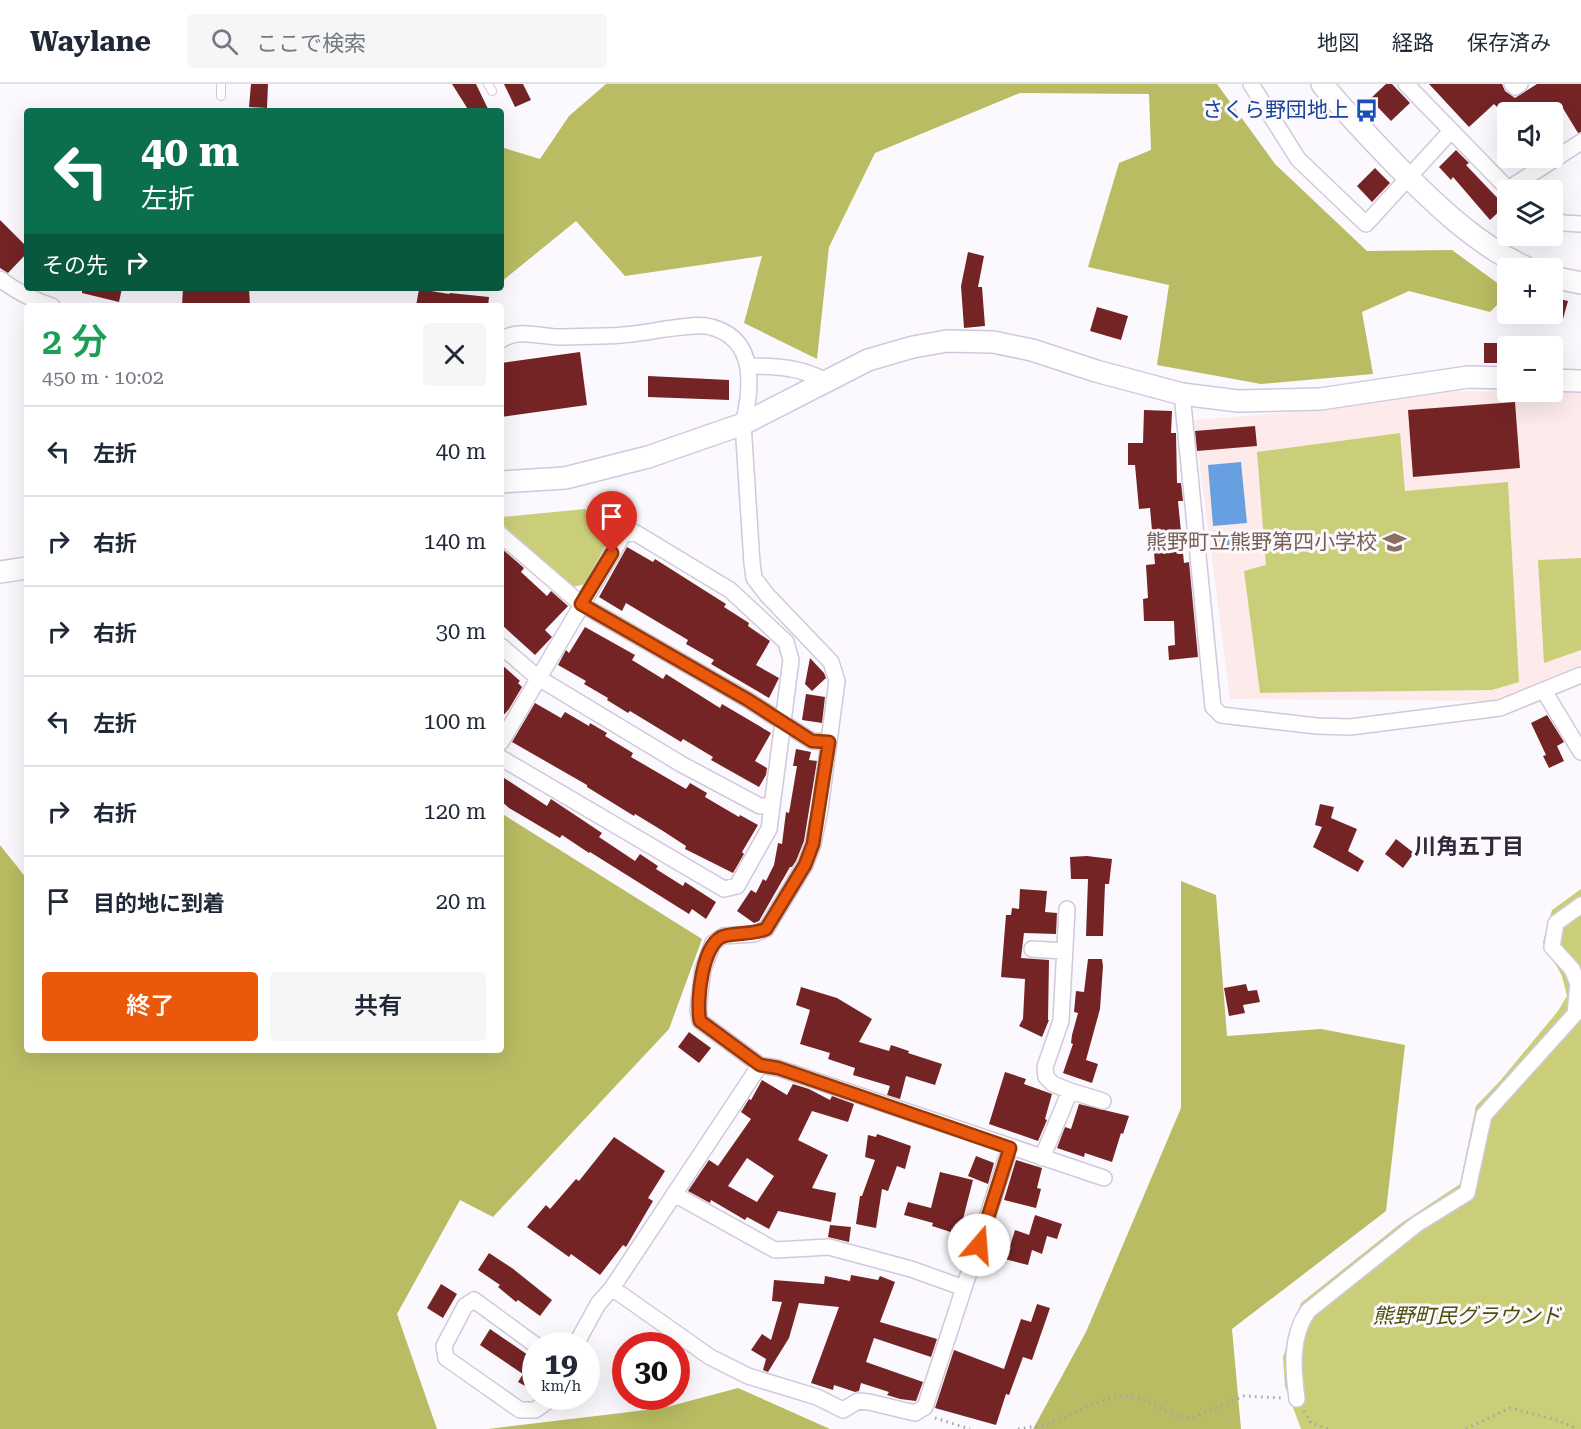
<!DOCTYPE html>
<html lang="ja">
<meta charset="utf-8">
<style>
:root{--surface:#fff;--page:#f6f6f7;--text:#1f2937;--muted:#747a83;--line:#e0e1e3;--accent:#ea580c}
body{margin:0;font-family:"Roboto Serif","Noto Sans JP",serif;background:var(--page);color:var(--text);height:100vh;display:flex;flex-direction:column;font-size:22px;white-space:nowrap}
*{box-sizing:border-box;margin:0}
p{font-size:20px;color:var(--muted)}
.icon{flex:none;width:33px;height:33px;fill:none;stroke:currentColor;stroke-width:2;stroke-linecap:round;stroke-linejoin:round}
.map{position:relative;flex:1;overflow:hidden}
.sheet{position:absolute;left:24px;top:219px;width:480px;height:750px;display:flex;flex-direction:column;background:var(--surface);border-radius:6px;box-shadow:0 6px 24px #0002}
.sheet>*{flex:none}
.top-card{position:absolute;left:24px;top:24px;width:480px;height:183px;border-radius:6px;box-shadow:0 6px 24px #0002;background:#0b6e4f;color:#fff;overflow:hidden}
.fabs{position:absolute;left:1497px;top:18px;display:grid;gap:12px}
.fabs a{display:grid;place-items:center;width:66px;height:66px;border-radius:6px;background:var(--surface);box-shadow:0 6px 24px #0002;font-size:30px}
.speed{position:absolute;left:522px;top:1248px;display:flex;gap:12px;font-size:30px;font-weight:700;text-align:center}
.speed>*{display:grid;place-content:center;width:78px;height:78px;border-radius:50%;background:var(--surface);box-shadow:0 6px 24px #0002;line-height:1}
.speed small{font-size:15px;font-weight:400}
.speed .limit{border:9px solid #d22;background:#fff;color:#111}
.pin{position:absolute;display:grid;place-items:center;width:51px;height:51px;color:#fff;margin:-62px -26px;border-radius:50% 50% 50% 0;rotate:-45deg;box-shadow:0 0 6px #0007}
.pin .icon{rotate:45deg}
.me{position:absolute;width:66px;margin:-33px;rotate:18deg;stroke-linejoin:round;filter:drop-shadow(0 0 4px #0008)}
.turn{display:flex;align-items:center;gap:21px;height:126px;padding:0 18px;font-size:27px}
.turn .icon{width:78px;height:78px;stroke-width:2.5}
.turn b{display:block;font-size:42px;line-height:51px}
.then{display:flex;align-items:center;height:57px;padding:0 18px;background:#0003;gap:12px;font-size:22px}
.round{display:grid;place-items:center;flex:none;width:63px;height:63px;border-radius:6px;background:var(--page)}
.head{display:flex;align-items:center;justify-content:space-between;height:102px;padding:0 18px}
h1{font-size:36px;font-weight:600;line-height:45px;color:#1e9e55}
.action{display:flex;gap:12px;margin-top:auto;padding:12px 18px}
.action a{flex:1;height:69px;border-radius:6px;background:var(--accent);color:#fff;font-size:24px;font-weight:600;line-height:69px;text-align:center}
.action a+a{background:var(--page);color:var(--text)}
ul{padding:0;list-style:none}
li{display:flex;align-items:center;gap:18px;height:90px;padding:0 18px;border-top:2px solid var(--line)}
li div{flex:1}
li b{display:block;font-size:22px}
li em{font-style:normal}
header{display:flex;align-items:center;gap:36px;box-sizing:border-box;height:84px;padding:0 30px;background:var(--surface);border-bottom:2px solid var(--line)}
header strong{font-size:28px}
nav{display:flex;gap:33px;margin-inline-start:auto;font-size:21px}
.search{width:420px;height:54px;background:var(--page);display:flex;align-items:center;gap:15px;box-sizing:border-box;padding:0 21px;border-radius:6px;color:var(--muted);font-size:22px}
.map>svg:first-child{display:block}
.education{fill:#fcebea}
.green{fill:#cbce79}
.forest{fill:#b9bc62}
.water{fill:#679fe0}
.building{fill:#752426;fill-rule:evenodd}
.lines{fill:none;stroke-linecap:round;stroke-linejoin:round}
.lane-casing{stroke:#d2c8dd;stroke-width:10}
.street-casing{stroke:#d2c8dd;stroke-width:18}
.secondary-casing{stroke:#d2c8dd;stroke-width:24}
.path{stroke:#a5a2a8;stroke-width:3;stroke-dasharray:1.5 4.5;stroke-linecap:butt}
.lane{stroke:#fff;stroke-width:8}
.street{stroke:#fff;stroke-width:15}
.secondary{stroke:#fff;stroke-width:21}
.route-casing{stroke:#983908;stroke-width:15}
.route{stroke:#ea580c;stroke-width:10}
.labels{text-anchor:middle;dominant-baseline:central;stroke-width:6;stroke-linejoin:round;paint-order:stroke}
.transit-label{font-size:21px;fill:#164399;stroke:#fbf9fd;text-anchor:end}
.education-label{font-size:21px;fill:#785e54;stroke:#fbf9fd;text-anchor:end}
.park-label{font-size:21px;font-style:italic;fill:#4d4e07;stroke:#fbf9fd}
.neighbourhood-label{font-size:22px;font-weight:bold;fill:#302939;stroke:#fbf9fd}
</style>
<header>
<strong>Waylane</strong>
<div class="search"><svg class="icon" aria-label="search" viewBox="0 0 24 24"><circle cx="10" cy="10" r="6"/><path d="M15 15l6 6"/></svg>ここで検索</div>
<nav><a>地図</a><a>経路</a><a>保存済み</a></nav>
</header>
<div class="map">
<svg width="1581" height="1345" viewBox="0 0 1581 1345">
<rect width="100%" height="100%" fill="#fbf9fd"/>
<path class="education" d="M1441,307L1581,308V581L1496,617L1230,615L1194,336L1322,326Z"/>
<path class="green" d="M1400,349L1405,407L1508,398L1519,598L1492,606L1260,609L1244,487L1266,481L1257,368Z
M585,425L598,435L603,431L617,440L585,500L573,503L501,439L502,433Z
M1581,474V566L1544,579L1538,476Z
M1581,805V1345H1301L1285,1302L1283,1273L1301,1219L1400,1140L1460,1100L1476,1022L1500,997L1558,927L1567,912L1562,892L1543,858L1552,826Z"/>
<path class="forest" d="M606,0H1217L1275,80L1367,167L1452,166L1507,206V211L1490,228L1409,207L1362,228L1373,290L1261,300L1157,281L1169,201L1088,183L1119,79L1151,66L1149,10L1020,9L875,69L829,163L817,275L744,239L762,172L625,192L576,137L501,198V63L540,75L569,32Z
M501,729L702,855L669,945L493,1133L460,1116L397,1230L437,1345H0V761L27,795V966H501Z
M1181,797L1216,811L1227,952L1321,945L1405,961L1386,1127L1232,1245L1241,1345H1033L1086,1248L1181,1024Z
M738,1304L830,1345H488L663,1324Z"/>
<path class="water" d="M1241,378L1247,439L1213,442L1208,381Z
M1247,449L1248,461L1215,464L1214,452Z"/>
<path class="building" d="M251,0H268L267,24L249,23Z
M452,0H476L489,27H469Z
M504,0H523L531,16L515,23Z
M1386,0H1392L1410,19L1391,37L1370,15Z
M1429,0H1502L1505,7L1515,14L1537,0H1581V48L1578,49L1561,21L1549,28H1502L1494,20L1469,43Z
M1456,66L1469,79L1466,81L1505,122L1490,136L1453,93L1451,96L1439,83Z
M1375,84L1390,99L1372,118L1357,102Z
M0,136L27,163V169L8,189L0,184Z
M968,168L984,172L978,203H982L985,242L964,244L961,202Z
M82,204H122L119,218L82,209Z
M183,204H249L250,222H182Z
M419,205L449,210L450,209L489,213L488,222H416Z
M1552,213L1568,217L1563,235L1552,233Z
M1097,223L1128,232L1121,256L1090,247Z
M1484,259H1508V279H1484Z
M580,268L587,321L501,333V279Z
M648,292L729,296V316L648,313Z
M1515,318L1520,384L1413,393L1408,326Z
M1144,326L1172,327L1171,349H1176L1177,399H1181L1183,417H1178L1184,479L1189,478L1198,573L1169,576L1168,562L1175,561L1174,537H1144L1143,515L1148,514L1146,481L1155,480L1150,424L1139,425L1135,381H1128V359H1143Z
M1255,342L1257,362L1197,367L1195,347Z
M627,463L653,478L655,475L726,520L724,523L749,539L748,542L770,557L756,581L779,594L769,614L711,580L714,576L686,560L688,556L656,537L626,519L622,527L599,513Z
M501,464L524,484L521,488L547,512L551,507L568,522L545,546L552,553L535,571L501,540Z
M585,543L635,571L632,576L663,595L666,590L720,624L722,620L771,649L755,677L767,684L766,691L759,703L711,676L713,673L683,655L681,658L630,627L628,629L607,616L608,614L584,600L586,597L558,581L566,566L569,569Z
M810,574L824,589L826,594L812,607L805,600Z
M501,580L520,597L518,599L522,603L509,625L501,634Z
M806,610L825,613L822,639L802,636Z
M535,619L561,634L565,628L589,642L590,639L607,649L605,652L633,669L631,673L686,705L690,699L707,709L705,713L739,733L740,731L758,741L742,768L744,770L733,789L685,765L686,762L663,747L635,730L634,732L587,703V701L512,658Z
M1547,631L1564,658L1557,662L1564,677L1549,684L1543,672L1546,671L1531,639Z
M796,665L811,668L809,676L817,677L804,757L796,777L792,783H790L759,837L754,839L737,827L751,806L756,809L763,795L766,797L774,781L778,759L782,760L786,728L789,729L797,682H793Z
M501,692L547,722L551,715L602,749L599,753L635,777L640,770L658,782L656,785L683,802L685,798L716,818L706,835L692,825L689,830L590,768L589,769L562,751L560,754L509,724L501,717Z
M1320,720L1334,723L1331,734L1357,745L1348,767L1364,777L1358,788L1313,763L1322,743L1315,741Z
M1396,755L1414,769L1403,784L1385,770Z
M1087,772L1112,775L1109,800H1105L1103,852H1086L1088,795H1071L1070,773Z
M1020,805L1047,807L1045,828L1057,829L1056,850L1024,849L1021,874L1049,876L1048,936H1049L1042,953L1019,942L1023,935L1025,895L1001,893L1006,831H1011L1012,824L1019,825Z
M1088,875H1102L1103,882L1100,925L1086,976L1098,980L1092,999L1063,989L1073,960L1071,959L1072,951L1078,929L1074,928L1076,907L1084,908Z
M1246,900L1248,907L1257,906L1260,918L1243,921L1245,929L1229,932L1224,904Z
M801,903L837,914L872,935L859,958L889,967L891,961L909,967L908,969L942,980L935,1001L906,992L900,1015L887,1011L890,1002L853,991L855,984L828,975L830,969L800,960L810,926L796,921Z
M689,948L711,964L699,979L678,963Z
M1005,988L1026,995L1024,1000L1052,1010L1045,1035L1047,1036L1038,1057L989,1040Z
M762,996L787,1011L793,1000L809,1005L830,1016L832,1012L854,1020L848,1038L812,1027L798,1056L828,1071L812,1104L836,1109L831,1138L778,1127L769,1145L747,1133L745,1136L711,1116L710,1119L688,1107L709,1076L718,1082L751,1035L741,1028L749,1015L751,1016ZM747,1074L774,1092L757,1118L728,1102Z
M1079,1020L1129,1032L1123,1050L1121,1049L1112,1078L1085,1069L1084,1073L1057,1064L1065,1043L1071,1045Z
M877,1050L911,1062L905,1085L897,1082L888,1107L882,1105L876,1144L856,1140L860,1112H862L875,1076L865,1073L868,1051L876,1053Z
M614,1053L665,1087L648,1114L653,1117L626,1163L623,1161L600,1191L571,1170L569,1173L527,1143L546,1121L550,1125L576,1095L579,1097Z
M976,1072L994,1079L988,1100L968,1092Z
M1016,1076L1042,1084L1037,1104L1041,1105L1036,1124L1004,1116Z
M940,1088L973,1096L963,1135L966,1136L960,1151L932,1142L933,1139L904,1131L908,1118L931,1124Z
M1035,1131L1062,1140L1057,1155L1047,1152L1042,1170L1032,1166L1028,1181L1001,1174L1004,1160L1010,1162L1015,1146L1029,1151Z
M830,1141L851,1143L849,1158L828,1153Z
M489,1169L512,1184L552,1216L540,1232L518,1216L516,1218L498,1203L500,1201L478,1186Z
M851,1191L878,1196L880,1192L895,1198L880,1238L937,1255L931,1273L874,1254L866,1278L923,1298L916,1317L900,1315L887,1311L889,1308L861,1299L859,1307L855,1308L834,1301L833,1306L811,1299L839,1223L799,1219L789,1254L768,1288L763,1286L766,1275L751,1266L762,1250L771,1256L782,1218L772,1217L774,1196L824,1200L825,1192L850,1197Z
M441,1200L457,1210L443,1234L427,1224Z
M1037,1220L1050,1224L1032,1276L1023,1273L1009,1311L1006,1310L996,1341L935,1324L954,1266L1004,1285L1021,1235L1031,1238Z
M490,1245L528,1271L532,1274L536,1272V1308L518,1298L523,1290L480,1261Z"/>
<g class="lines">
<defs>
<path id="lane" d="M488,0L492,7
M221,12V0"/>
<path id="street" d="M1251,0L1298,75L1366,140L1451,47
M1406,0L1509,106
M1512,0L1515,3L1520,0
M1508,105L1581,58
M1552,134L1563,139L1581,140
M0,195C17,208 32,216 52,222
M501,256C518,244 541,253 560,253C573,253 587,252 601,252C623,252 644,249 665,245C679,244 698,239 711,243C757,255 752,304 743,340L752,479L754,494L767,511L831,578L837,597L820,725L813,760L805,781L766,845L754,850L723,852L713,859L703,885L698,925L700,937L760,981L778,984L1104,1094
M748,282C776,282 800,283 826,297
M1182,310L1213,623L1221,631L1317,642L1350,643L1500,624L1581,591
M501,451L581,520L748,616L812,657L829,658
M501,562L537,593L681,680L760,722H772
M1544,607L1581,668
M501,658L623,451L634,448L730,506L786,558L791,576L769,745L737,802L724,805L501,674
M1032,865L1064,867
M1070,1007L1103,1017
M1042,1074L1070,1007L1053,1000L1046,993L1045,983L1061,937L1067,825
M674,1110L775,1166L829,1163L911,1185L964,1204
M612,1204L710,1273L748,1292L817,1313L843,1326L858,1317L869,1318L915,1329L925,1323L1010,1063
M537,1262L474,1216L465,1222L444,1262L446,1274L520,1326H535L548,1317L550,1312
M575,1262L598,1220L612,1204L760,981
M1297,1315C1293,1285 1290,1253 1308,1227L1417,1140L1467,1109L1484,1031L1575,930L1578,900L1572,885L1552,863L1556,839L1581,821"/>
<path id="secondary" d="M1322,0C1346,29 1371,55 1397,82C1437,122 1476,160 1527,184
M1552,193L1581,199
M1552,296L1581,297
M501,398L565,394L648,373L743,340L868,276L913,263L947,257L993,258L1032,266L1096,287L1182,310L1238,317L1320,315L1468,293L1508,294
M0,488L27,484"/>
</defs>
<use href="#lane" class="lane-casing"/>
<use href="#street" class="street-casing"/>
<use href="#secondary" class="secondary-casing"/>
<path class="path" d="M1304,1327L1311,1339L1328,1345
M935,1334L970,1345
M1018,1345L1045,1341L1099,1318L1118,1312L1140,1314L1179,1333L1192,1334L1244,1312L1283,1314
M1466,1345L1510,1324L1557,1336L1578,1345"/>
<use href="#lane" class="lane"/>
<use href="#street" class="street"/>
<use href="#secondary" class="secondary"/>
</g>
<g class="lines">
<defs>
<path id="route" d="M612,469L581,520L748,616L812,657L829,658L813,760L805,781L766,845C751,851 739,848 724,852C702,858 696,918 700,937L760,981L778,984L1010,1064L979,1161"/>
</defs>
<use href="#route" class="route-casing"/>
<use href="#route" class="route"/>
</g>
<defs>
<symbol id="bus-bare" viewBox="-9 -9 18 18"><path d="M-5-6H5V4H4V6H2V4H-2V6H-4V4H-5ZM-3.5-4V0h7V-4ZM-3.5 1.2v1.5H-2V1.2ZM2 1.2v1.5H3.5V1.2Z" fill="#1a4fb4" stroke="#fbf9fd" stroke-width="2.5" paint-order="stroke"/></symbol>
<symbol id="school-bare" viewBox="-9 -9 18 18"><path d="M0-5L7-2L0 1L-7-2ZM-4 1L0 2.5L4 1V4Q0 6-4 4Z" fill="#8d6e63" stroke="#fbf9fd" stroke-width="2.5" paint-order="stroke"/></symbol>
</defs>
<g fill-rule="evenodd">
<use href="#bus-bare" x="1350" y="10" width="33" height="33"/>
<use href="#school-bare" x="1378" y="442" width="33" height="33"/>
</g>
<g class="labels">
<g class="transit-label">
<text x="1349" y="26">さくら野団地上</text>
</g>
<g class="education-label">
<text x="1377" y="458">熊野町立熊野第四小学校</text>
</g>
<g class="park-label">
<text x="1467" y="1232">熊野町民グラウンド</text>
</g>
<g class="neighbourhood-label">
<text x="1469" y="762">川角五丁目</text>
</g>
</g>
</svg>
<div class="fabs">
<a><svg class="icon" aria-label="sound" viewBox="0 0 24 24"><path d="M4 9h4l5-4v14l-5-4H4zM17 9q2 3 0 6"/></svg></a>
<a><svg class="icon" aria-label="layers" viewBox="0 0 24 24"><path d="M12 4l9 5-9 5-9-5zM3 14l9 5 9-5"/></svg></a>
<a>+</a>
<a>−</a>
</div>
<div class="speed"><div>19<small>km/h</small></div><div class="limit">30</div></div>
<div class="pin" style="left:612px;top:469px;background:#d93025"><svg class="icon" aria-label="arrive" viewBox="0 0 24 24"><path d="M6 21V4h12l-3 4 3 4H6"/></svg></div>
<svg class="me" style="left:979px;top:1161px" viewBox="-20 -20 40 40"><circle r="19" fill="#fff"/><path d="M0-13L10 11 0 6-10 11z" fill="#ea580c"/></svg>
<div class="top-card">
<div class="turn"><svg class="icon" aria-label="left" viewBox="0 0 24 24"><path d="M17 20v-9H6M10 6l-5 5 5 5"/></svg><div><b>40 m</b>左折</div></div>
<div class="then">その先<svg class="icon" aria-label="right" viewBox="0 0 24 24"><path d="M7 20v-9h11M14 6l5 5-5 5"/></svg></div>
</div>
<section class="sheet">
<div class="head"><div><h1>2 分</h1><p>450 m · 10:02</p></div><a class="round"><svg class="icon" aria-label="close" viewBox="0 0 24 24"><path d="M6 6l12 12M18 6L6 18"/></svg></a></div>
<ul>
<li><svg class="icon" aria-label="left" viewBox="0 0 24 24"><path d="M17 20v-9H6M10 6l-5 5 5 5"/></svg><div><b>左折</b></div><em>40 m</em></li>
<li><svg class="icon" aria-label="right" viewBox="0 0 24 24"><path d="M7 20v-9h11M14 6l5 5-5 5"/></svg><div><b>右折</b></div><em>140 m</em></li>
<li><svg class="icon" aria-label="right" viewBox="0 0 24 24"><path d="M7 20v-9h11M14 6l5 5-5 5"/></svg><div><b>右折</b></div><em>30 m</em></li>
<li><svg class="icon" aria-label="left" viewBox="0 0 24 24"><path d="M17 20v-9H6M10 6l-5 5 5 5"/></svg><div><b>左折</b></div><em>100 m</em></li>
<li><svg class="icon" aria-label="right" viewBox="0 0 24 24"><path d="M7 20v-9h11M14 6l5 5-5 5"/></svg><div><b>右折</b></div><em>120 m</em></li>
<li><svg class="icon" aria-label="arrive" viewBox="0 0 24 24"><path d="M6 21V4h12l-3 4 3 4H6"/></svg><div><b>目的地に到着</b></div><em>20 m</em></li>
</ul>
<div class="action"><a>終了</a><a>共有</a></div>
</section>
</div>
